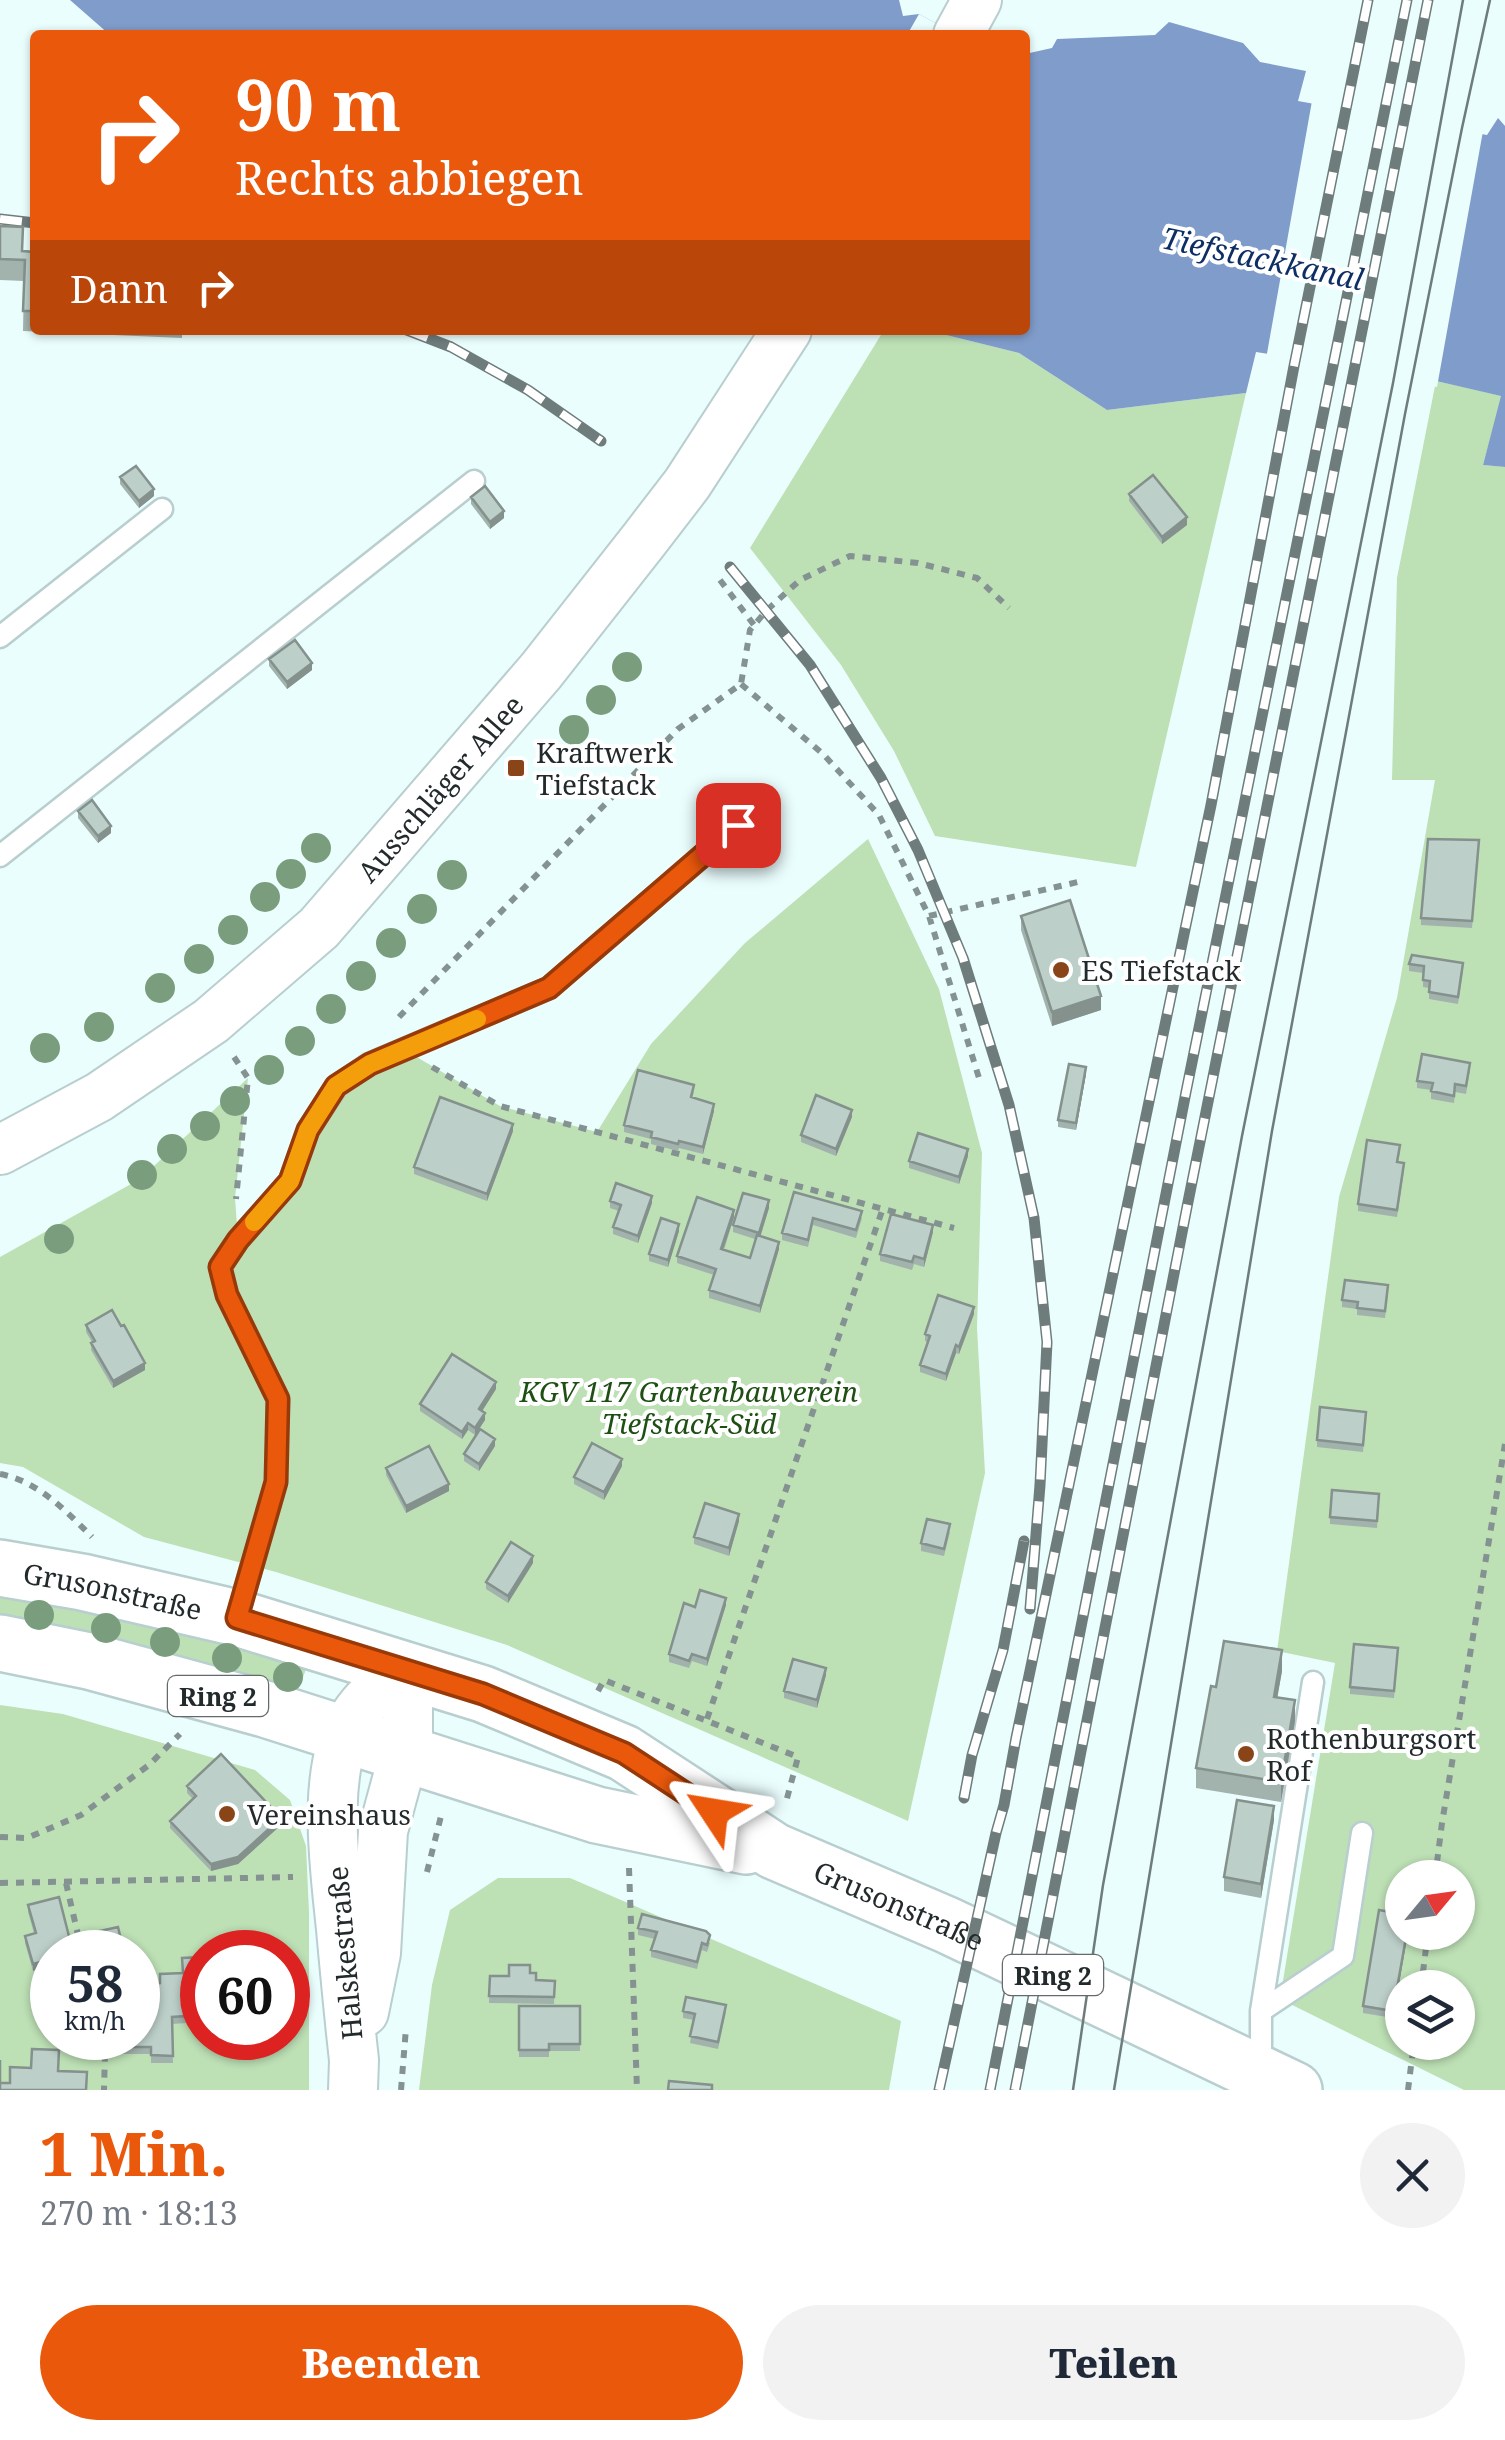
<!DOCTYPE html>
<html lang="de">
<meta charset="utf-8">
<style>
:root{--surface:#fff;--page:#f2f2f3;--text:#1f2937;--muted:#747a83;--accent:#ea580c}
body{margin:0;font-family:"Noto Serif",serif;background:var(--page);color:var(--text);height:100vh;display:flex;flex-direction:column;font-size:38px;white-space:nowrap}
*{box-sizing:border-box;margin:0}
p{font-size:32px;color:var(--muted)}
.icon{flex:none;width:55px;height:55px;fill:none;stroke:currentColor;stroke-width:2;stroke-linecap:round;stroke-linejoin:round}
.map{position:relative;height:2090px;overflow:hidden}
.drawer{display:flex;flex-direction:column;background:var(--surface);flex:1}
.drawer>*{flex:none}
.banner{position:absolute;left:30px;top:30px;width:1000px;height:305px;border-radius:10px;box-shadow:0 2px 8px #0004;background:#ea580c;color:#fff;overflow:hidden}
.needle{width:65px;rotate:61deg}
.controls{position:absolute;left:1385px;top:1860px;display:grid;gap:20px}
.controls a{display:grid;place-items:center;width:90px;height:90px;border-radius:50%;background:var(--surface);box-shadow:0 2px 8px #0004;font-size:50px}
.speed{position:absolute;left:30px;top:1930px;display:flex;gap:20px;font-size:50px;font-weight:700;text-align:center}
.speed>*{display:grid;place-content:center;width:130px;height:130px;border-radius:50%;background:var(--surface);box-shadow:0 2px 8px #0004;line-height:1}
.speed small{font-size:25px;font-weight:400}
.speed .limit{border:15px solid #d22;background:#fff;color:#111}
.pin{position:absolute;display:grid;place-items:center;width:85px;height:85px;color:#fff;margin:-42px;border-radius:20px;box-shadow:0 5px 15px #0006}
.me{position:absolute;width:110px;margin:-55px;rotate:303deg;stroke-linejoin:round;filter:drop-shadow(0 0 8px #0008)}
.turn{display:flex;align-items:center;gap:35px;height:210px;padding:0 40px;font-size:45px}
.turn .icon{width:130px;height:130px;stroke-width:2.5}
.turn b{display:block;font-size:70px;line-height:85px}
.then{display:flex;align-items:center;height:95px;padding:0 40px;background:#0003;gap:20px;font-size:38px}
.round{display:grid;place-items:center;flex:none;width:105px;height:105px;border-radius:52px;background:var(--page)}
.headline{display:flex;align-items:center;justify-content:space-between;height:170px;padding:0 40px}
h1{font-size:60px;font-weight:800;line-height:75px;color:var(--accent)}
.action{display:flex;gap:20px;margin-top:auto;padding:20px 40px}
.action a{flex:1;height:115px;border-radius:60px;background:var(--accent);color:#fff;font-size:40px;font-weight:800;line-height:115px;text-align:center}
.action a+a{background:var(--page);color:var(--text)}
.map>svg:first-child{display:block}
.green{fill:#bde0b5;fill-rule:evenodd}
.water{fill:#809cca}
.pier{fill:#ebfefe}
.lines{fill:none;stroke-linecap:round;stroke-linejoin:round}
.service-casing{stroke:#b8cecf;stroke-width:25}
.tertiary-casing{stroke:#b8cecf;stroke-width:52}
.primary-casing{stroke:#b8cecf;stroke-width:60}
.path{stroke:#849292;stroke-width:6;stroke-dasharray:8 8;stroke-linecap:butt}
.service{stroke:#fff;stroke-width:20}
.tertiary{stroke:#fff;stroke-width:48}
.primary{stroke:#fff;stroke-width:55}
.tram{stroke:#6f7c7c;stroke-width:2.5}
.rail-casing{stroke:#6f7c7c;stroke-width:11}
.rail{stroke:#fff;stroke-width:8;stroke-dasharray:22;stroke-linecap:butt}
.tree{fill:#7a9e7d}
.wall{fill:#a2b2ac}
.shaded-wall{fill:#84918c}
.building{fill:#bccfc8;stroke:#84918c;stroke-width:2.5}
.route-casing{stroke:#983908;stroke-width:25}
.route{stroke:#ea580c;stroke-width:18}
.slow{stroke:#f59e0b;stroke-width:18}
.poi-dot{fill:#894517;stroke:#fff;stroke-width:4}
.labels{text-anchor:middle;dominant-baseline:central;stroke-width:8;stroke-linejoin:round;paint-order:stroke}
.shield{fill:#fff;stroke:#646a6b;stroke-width:2.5}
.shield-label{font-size:25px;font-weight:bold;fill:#222a2b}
.poi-label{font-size:28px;fill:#222a2b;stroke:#fff;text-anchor:start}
.street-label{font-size:28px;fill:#222a2b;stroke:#fff}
.park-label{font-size:28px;font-style:italic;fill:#1e4f13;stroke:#fff}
.water-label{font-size:30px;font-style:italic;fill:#0d2f66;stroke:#fff}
</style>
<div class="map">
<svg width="1505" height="2090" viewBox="0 0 1505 2090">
<rect width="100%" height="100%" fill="#ebfefe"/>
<path class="green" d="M884,330H926L1019,353L1107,410L1246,393L1136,867L935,836L894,751L841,665L750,548Z
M1436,381L1502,396L1483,465L1505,467V2090H1464L1280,1999L1335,1663L1277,1651L1339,1197L1397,998L1435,780H1392L1397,578ZM1402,1878H1458V1932H1402ZM1402,1988H1458V2042H1402Z
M868,839L939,989L982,1153L977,1328L985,1473L908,1821L507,1645L276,1572L144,1537L23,1467L0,1463V1257L140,1179L248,1078L235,1198L238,1239L290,1181L337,1086L403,1049L500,1106L597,1132L651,1044L745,943Z
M0,1594L93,1609L308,1664L297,1693L0,1617Z
M0,1705L63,1714L255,1770L290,1800L306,1846L309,1912V2090H0ZM52,1952H138V2038H52ZM202,1952H288V2038H202Z
M498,1878H570L901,2021L889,2090H419L432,1985L450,1910Z"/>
<path class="water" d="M70,0H899L903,16L919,14L957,35H110Z
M1169,22L1243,43L1260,62L1306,71L1298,101L1487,135L1498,118L1505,126V467L1483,465L1501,396L1436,381L1256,352L1246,393L1107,410L1019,353L926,330H1025V54L1052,48L1057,39L1155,35Z"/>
<path class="pier" d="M919,14L957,35H907Z
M1312,101L1483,131L1437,387L1266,359Z"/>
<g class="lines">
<defs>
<path id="service" d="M0,637L162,509
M0,856L474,481
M238,1614L276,1482L278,1399L227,1295L220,1267L238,1240L290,1181L308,1130L337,1086L369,1064L549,988L765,802
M1261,2011L1313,1682
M1261,2071V2011L1343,1956L1362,1833"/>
<g id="tertiary">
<path d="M958,35L977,0"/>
<path id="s1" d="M0,1150L99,1097L211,1021L319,928L541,671L644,540L687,484L787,330"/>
<path d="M364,2012L376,1953L383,1831L408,1739V1699L403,1668"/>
<path d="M353,2090L354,2060C349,2016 345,1973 341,1929C335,1868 320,1771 354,1717C366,1698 386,1682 403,1668"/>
</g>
<g id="primary">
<path id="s2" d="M0,1568L82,1582L237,1618L483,1694L624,1753L774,1851L947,1925L1294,2090"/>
<path d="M0,1643L89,1661L265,1709L597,1815L746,1846"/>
</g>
</defs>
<use href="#service" class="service-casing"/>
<use href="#tertiary" class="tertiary-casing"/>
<use href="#primary" class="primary-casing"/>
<path class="path" d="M720,580L754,625
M741,684L823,754L879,815L929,916L979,1078
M929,916L1078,882
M399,1017L678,729L741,684L750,630L766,611L800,580L850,556L918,563L977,578L1009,608
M234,1057L248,1078L236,1199
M432,1067L500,1106L954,1228
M0,1474C38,1481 66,1511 92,1537
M598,1691L604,1680L798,1757L785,1806
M707,1719L883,1208
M0,1837L27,1838L81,1815L149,1765L180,1734
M629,1868L637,2090
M427,1872L442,1812
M1435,1878L1442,1823L1505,1444
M0,1883L293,1877
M66,1883L82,1952
M1421,1988L1428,1932
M102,2038L105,2053L104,2090
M401,2090L406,2028
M1408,2090L1414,2042"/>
<use href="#service" class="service"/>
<use href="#tertiary" class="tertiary"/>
<use href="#primary" class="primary"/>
<path class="tram" d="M1073,2090L1103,1885L1242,1136L1393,383L1463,0
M1114,2090L1272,1131L1405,414L1462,128L1490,0"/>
<defs>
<path id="rail" d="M0,219L35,223
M407,330L451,347L528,390L601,441
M730,567L810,665L881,778L918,850L963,958L1009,1105L1034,1218L1047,1342L1040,1485L1030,1609
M964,1798L972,1755L1003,1650L1024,1541
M939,2090L996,1833L1004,1805L1016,1738L1211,805L1294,366L1368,0
M990,2090L1186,1092L1407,0
M1015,2090L1187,1207L1428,0"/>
</defs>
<use href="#rail" class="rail-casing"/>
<use href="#rail" class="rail"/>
</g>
<g class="tree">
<circle cx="627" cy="667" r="15"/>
<circle cx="601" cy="700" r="15"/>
<circle cx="574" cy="730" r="15"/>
<circle cx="316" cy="848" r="15"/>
<circle cx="291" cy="874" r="15"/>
<circle cx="452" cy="875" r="15"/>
<circle cx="265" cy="897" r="15"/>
<circle cx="422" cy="909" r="15"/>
<circle cx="233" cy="930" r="15"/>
<circle cx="391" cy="943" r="15"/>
<circle cx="199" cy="959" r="15"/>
<circle cx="361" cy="976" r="15"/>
<circle cx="160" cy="988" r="15"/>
<circle cx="331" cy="1009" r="15"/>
<circle cx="99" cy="1027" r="15"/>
<circle cx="300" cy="1041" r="15"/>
<circle cx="45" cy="1048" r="15"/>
<circle cx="269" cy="1070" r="15"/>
<circle cx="235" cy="1101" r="15"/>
<circle cx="205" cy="1126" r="15"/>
<circle cx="172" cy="1149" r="15"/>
<circle cx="142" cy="1175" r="15"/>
<circle cx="59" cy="1239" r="15"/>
<circle cx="39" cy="1615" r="15"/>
<circle cx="106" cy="1628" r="15"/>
<circle cx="165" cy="1642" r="15"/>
<circle cx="227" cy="1658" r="15"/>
<circle cx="288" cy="1677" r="15"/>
</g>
<path class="wall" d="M0,226L23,251L35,252V330H182V338L23,331L24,281L0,280Z
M120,477L154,496L139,508L120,484Z
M1129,494L1187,525L1162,544L1129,501Z
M471,497L504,518L490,529L471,504Z
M269,659L312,670L287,689L269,666Z
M78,811L111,833L98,843L78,818Z
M1479,840L1472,928L1421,925V918Z
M1021,916L1101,1010L1052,1026L1021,930Z
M1409,964L1463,970L1458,1004L1429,999V988L1423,987V973L1409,971Z
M1470,1070L1466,1094L1455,1092L1454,1103L1431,1099V1090L1417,1088V1081Z
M1086,1074L1076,1130L1058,1127V1120Z
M694,1092L692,1098L714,1111L703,1154L679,1148L678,1151L651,1144V1139L624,1132V1125Z
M852,1117L836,1156L801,1142V1135Z
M513,1131L487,1201L414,1174V1167Z
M1400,1152L1398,1162L1404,1170L1397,1217L1358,1211V1204Z
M968,1156L959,1184L909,1168V1161Z
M794,1192L862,1218L856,1238L813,1225L808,1247L782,1240V1233Z
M610,1201L652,1203L638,1243L613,1234V1227L619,1211L610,1208Z
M769,1208L760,1236L779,1249L760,1313L709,1298V1290L714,1275L677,1263V1256L734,1217L724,1250L750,1258L755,1239L733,1232V1225Z
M679,1231L668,1267L649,1261V1254Z
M933,1232L924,1267L914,1264L912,1270L880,1261V1254Z
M1388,1292L1385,1318L1357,1315V1309L1342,1307V1300Z
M974,1314L959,1354L956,1353L946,1381L920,1372V1365L927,1342L925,1341V1334Z
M86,1325L121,1326L145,1370L113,1388L91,1350L92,1342L86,1332Z
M496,1389L482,1411L485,1420L475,1435L468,1430L462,1439L420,1411V1404Z
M1366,1419L1363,1452L1317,1447V1440Z
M495,1446L479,1471L464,1461V1454Z
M622,1466L604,1500L574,1484V1477Z
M386,1468L449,1491L406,1513L386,1475Z
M1379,1494L1377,1528L1330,1524V1517Z
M739,1521L729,1556L694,1544V1537Z
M950,1532L944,1556L921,1551V1543Z
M533,1563L508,1603L486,1589V1582Z
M726,1605L707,1666L692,1661L689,1668L669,1662V1654L695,1607Z
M1398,1655L1394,1698L1350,1694V1687Z
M1282,1671L1277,1697L1295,1721L1281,1802L1196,1788V1768Z
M826,1675L817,1708L784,1698V1691Z
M187,1786L281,1825L238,1864L211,1871L170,1828V1821L193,1799L187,1793Z
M1274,1820L1261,1898L1224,1891V1877Z
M59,1897L33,1971L25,1943V1936L34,1933L28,1912V1905Z
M638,1928L710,1943L707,1952L702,1950L697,1969L651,1957V1950L655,1939L638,1935Z
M1402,1932H1408L1393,2018L1363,2013V2006Z
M202,1957V2022L172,2024L173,2063H151V2054H122V2038L149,2018L160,1983L182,1973Z
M530,1973L536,1980L555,1981L554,2004L489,2003L490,1976H509Z
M519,2006H580V2051H549V2057H519Z
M683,2011L726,2012L718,2049L690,2043L694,2020L683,2018Z"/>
<path class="shaded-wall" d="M154,489V496L139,508V501Z
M504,511V518L490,529V522Z
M1187,517V525L1162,544V537Z
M312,663V670L287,689V682Z
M111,826V833L98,843V836Z
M1101,996V1010L1052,1026V1012Z
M1086,1067V1074L1076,1130V1123Z
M714,1104V1111L703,1154V1147Z
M852,1110V1117L836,1156V1149Z
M513,1124V1131L487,1201V1194Z
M968,1149V1156L959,1184V1177Z
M652,1196V1203L638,1243V1236Z
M769,1200V1208L759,1241V1233Z
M734,1210V1217L721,1256V1249Z
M679,1224V1231L668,1267V1260Z
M933,1225V1232L924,1267V1259Z
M779,1242V1249L760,1313V1306Z
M974,1307V1314L959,1354V1347Z
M956,1345V1353L946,1381V1374Z
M145,1363V1370L113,1388V1381Z
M496,1382V1389L479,1416V1409Z
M485,1413V1420L475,1435V1428Z
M468,1423V1430L462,1439V1432Z
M495,1439V1446L479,1471V1464Z
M622,1459V1466L604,1500V1492Z
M449,1484V1491L406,1513V1506Z
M739,1514V1521L729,1556V1548Z
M533,1556V1563L508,1603V1596Z
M726,1598V1605L707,1666V1659Z
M1282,1650V1671L1274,1717V1697Z
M826,1668V1675L817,1708V1700Z
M1295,1700V1721L1281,1802V1782Z
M1274,1806V1820L1261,1898V1884Z
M281,1818V1825L238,1864L211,1871V1864Z
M1407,1932H1408L1393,2018V2011Z
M52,1959V1966L33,1971V1964Z"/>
<path class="building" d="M0,226L23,227L22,251L35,252V311H23L25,260L0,259Z
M136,466L154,489L139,501L120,477Z
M1153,475L1187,517L1162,537L1129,494Z
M485,486L504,511L490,522L471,497Z
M295,640L312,663L287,682L269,659Z
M92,800L111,826L98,836L78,811Z
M1428,839L1479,840L1472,921L1421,918Z
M1070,900L1101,996L1052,1012L1021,916Z
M1412,955L1463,963L1458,997L1429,992L1430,981L1423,980L1424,966L1409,964Z
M1422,1054L1470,1063L1466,1086L1455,1084L1454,1096L1431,1091L1433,1083L1417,1081Z
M1069,1064L1086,1067L1076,1123L1058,1120Z
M638,1070L694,1085L691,1097L714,1104L703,1147L679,1141L678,1144L651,1137L652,1132L624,1125Z
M816,1095L852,1110L836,1149L801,1135Z
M440,1097L513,1124L487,1194L414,1167Z
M918,1133L968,1149L959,1177L909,1161Z
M1367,1140L1400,1145L1397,1162L1404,1163L1397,1210L1358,1204Z
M616,1183L652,1196L638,1236L613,1227L621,1205L610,1201Z
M794,1192L862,1211L856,1230L813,1218L808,1240L782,1233Z
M743,1193L769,1200L759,1233L733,1225Z
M697,1197L734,1210L721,1249L750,1258L757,1235L779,1242L760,1306L709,1290L716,1269L677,1256Z
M891,1214L933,1225L924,1259L914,1256L912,1262L880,1254Z
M661,1218L679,1224L668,1260L649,1254Z
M1345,1280L1388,1285L1385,1311L1357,1308L1358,1302L1342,1300Z
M938,1295L974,1307L959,1347L956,1345L946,1374L920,1365L930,1336L925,1334Z
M112,1310L121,1326L124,1325L145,1363L113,1381L91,1343L95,1341L86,1325Z
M452,1354L496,1382L479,1409L485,1413L475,1428L468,1423L462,1432L420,1404Z
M1320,1407L1366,1412L1363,1445L1317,1440Z
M480,1429L495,1439L479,1464L464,1454Z
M592,1443L622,1459L604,1492L574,1477Z
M429,1446L449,1484L406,1506L386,1468Z
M1332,1490L1379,1494L1377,1521L1330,1517Z
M705,1503L739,1514L729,1548L694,1537Z
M927,1519L950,1524L944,1549L921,1543Z
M511,1542L533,1556L508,1596L486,1582Z
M700,1590L726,1598L707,1659L692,1654L689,1661L669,1654L684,1603L695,1607Z
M1224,1641L1282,1650L1274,1697L1295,1700L1281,1782L1196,1768L1211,1686L1216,1687Z
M1354,1644L1398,1648L1394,1691L1350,1687Z
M793,1659L826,1668L817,1700L784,1691Z
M221,1754L281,1818L238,1857L211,1864L170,1821L196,1796L187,1786Z
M1237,1800L1274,1806L1261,1884L1224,1877Z
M59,1897L73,1952H52V1959L33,1964L25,1936L36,1933L28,1905Z
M1379,1910L1402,1914V1932H1407L1393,2011L1363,2006Z
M642,1914L706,1931L710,1935L707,1945L702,1943L697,1962L651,1950L657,1932L638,1928Z
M118,1927L124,1952H95L91,1933Z
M202,1957V2015L172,2017L173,2056L151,2055V2047H122V2038H138V2019L149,2018L148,1984L160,1983V1974L183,1973L182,1958Z
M509,1965H530V1973H536V1980L555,1981L554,1997L489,1996L490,1976H509Z
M686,1997L726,2005L718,2042L690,2036L695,2014L683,2011Z
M519,2006H580V2044H549V2050H519Z
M32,2049L59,2050L58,2071L87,2072L86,2090H0V2060V2083H10V2067L31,2068Z
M669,2081L712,2085V2090H668Z"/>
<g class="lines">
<defs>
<path id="route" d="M714,1812L624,1753L483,1694L237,1618L276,1482L278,1399L227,1295L220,1267L238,1240L290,1181L308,1130L336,1086L370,1064L549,988L738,825"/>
</defs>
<use href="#route" class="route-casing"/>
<use href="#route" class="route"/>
<path class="slow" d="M254,1222L290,1181L308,1130L336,1086L370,1064L477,1019"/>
</g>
<g class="poi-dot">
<rect x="506" y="758" width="20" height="20" rx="5"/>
<circle cx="1061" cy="970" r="10"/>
<circle cx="1246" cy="1754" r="10"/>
<circle cx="227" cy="1814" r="10"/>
</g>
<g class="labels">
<g class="shield">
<rect x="168" y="1676" width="100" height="40" rx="8"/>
<rect x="1003" y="1955" width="100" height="40" rx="8"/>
</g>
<g class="shield-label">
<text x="218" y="1696">Ring 2</text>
<text x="1053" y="1975">Ring 2</text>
</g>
<g class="poi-label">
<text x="536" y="752">Kraftwerk<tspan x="536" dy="32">Tiefstack</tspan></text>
<text x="1081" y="970">ES Tiefstack</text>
<text x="1266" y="1738">Rothenburgsort<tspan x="1266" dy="32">Rof</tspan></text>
<text x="247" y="1814">Vereinshaus</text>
</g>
<g class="street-label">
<text stroke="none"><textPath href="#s1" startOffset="575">Ausschläger Allee</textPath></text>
<text stroke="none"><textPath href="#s2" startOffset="115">Grusonstraße</textPath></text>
<text stroke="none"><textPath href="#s2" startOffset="968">Grusonstraße</textPath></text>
<text transform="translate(344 1953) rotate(-95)">Halskestraße</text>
</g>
<g class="park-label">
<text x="689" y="1391">KGV 117 Gartenbauverein<tspan x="689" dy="32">Tiefstack-Süd</tspan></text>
</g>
<g class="water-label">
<text transform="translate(1263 258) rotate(12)">Tiefstackkanal</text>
</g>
</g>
</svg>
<div class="controls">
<a><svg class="needle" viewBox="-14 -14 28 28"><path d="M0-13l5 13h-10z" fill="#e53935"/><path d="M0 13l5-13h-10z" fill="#747a83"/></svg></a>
<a><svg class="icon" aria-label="layers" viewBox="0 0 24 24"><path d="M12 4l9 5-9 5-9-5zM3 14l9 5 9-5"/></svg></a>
</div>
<div class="speed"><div>58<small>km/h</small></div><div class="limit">60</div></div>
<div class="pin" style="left:738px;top:825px;background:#d93025"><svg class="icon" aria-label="arrive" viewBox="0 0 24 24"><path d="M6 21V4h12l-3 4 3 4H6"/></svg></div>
<svg class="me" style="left:714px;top:1812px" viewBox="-20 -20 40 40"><path d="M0-17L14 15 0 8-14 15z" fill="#ea580c" stroke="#fff" stroke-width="4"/></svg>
<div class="banner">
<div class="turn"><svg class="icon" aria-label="right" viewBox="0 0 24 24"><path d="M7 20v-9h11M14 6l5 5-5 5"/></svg><div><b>90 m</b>Rechts abbiegen</div></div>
<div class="then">Dann<svg class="icon" aria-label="right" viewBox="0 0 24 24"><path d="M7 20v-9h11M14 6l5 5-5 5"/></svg></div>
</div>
</div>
<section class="drawer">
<div class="headline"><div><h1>1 Min.</h1><p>270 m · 18:13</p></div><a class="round"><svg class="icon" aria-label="close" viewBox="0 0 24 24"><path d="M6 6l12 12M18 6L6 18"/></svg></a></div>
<div class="action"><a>Beenden</a><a>Teilen</a></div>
</section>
